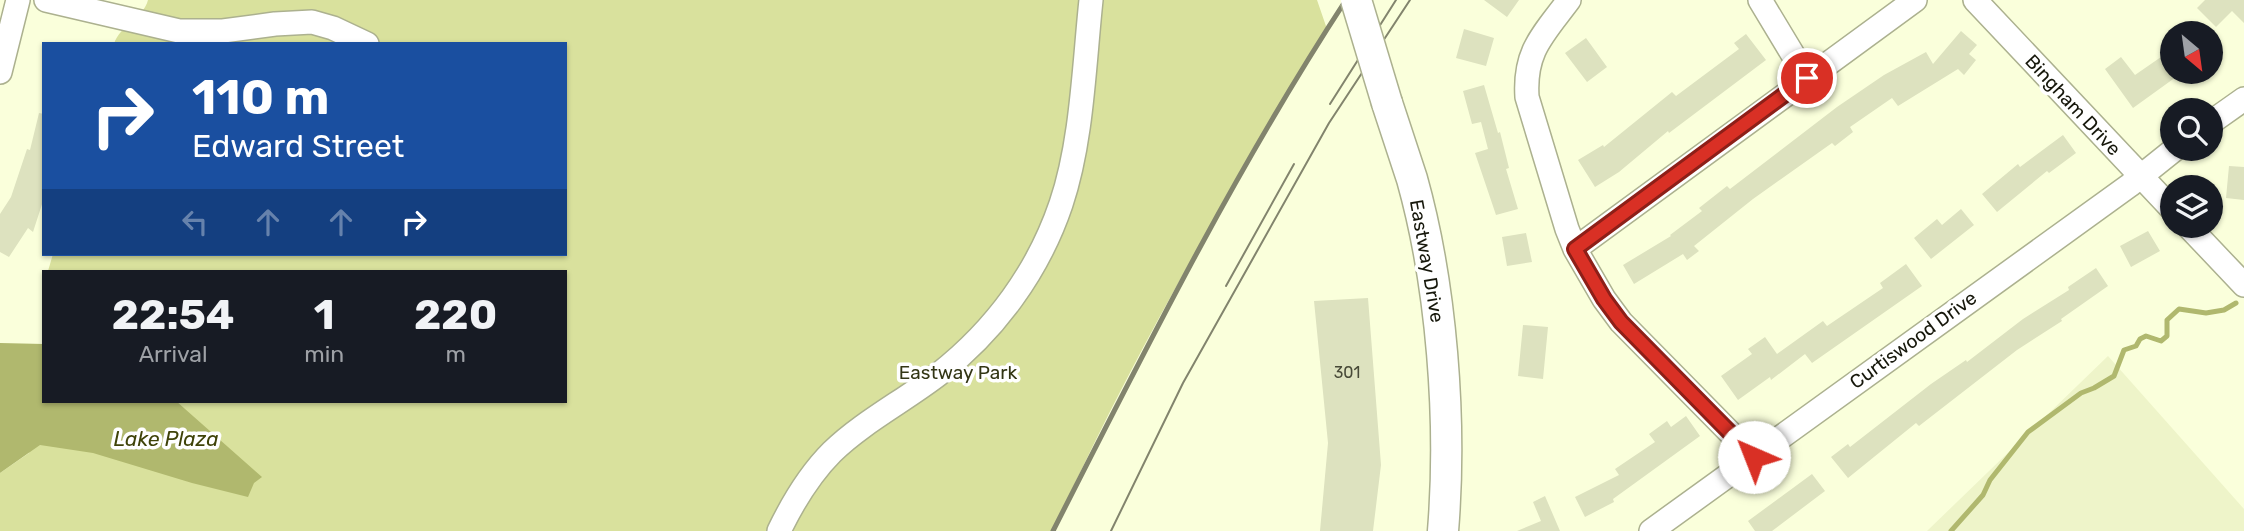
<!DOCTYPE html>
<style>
:root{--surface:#171b24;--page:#20242c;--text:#f1f3f6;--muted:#9ea1a6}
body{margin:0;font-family:Rubik,sans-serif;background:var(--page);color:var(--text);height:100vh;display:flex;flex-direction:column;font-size:26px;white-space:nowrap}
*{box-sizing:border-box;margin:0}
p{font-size:23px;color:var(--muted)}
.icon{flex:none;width:38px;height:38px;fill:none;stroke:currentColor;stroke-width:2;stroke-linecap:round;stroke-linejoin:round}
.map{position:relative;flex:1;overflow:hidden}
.sheet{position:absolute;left:42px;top:270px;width:525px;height:133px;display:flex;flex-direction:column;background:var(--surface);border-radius:0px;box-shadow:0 2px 5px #0004}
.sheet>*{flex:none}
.banner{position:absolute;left:42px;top:42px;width:525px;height:214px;border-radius:0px;box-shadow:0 2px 5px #0004;background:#1a4fa0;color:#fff;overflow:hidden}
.needle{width:46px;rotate:151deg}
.buttons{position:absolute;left:2160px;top:21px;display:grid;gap:14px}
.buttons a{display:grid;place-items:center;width:63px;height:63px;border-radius:50%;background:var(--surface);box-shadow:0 2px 5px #0004;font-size:35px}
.pin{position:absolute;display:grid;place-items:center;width:60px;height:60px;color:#fff;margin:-30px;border:4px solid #fff;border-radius:50%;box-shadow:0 2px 7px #0007}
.me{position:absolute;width:77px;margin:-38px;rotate:316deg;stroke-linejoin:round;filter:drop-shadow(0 0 5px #0008)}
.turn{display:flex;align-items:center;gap:24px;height:147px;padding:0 35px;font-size:32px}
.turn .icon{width:91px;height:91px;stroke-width:2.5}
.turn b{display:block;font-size:49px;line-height:60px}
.lanes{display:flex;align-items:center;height:66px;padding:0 35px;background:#0003;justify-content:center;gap:35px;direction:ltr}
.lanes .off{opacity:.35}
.eta{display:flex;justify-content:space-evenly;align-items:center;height:119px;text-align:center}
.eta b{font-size:42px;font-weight:700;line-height:49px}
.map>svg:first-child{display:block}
.built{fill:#eef4c9}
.green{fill:#d9e19d}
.water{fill:#b0b86e}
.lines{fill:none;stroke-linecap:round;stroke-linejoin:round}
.stream{stroke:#b0b86e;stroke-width:5}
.building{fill:#dde2bf}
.minor-casing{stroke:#acb18f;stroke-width:26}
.major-casing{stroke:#acb18f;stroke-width:33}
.minor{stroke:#fff;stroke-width:23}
.major{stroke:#fff;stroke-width:30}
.tram{stroke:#82846d;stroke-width:2}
.rail{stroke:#82846d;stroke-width:5}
.major-bridge-casing{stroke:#acb18f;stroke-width:33;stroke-linecap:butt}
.major-bridge{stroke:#fff;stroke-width:30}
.route-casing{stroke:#8d1f18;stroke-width:18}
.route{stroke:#d93025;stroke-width:12}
.labels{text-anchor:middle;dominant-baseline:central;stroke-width:7;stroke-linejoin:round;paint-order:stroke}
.number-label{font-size:16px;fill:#484a38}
.street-label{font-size:19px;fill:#16170b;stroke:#fff}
.park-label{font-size:19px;fill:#333615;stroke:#fff}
.water-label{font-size:21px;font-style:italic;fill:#3f4309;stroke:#fff}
</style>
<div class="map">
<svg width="2244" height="531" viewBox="0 0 2244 531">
<rect width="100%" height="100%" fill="#faffdb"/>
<path class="built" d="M2108,356L2244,509V531H1927Z"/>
<path class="green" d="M148,0H1317L1327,29C1228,192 1131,357 1053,531H0V473L29,453L44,401H565V271H48L53,254H565V44H114C120,25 143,19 148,0Z"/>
<path class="water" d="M0,343L44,344V401H176L262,477L254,483L248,497L192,483L93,453L40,445L0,473Z"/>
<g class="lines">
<path class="stream" d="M1951,531L1983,495L1990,480L2028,432L2081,393L2094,388L2114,376L2124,350L2136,346L2140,339L2146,336L2161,341L2167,336V320L2179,309L2206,313L2224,310L2236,303"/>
</g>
<path class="building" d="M1484,0H1519L1507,17Z
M2205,0H2244V23L2232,11L2216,27L2197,8Z
M1464,29L1494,38L1486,66L1456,58Z
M1961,31L1977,45L1969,54L1976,60L1964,75L1958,69L1898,106L1892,98L1850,127L1853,132L1835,146L1832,143L1753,199L1694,246L1699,251L1687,260L1683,254L1634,284L1623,265L1671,236L1670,235L1702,211L1699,208L1727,186L1730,189L1837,107L1884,75L1926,52L1933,64Z
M1746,34L1766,60L1669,133L1668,131L1619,172L1595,187L1578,160L1603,145L1604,147L1672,92L1676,96L1739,49L1734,43Z
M1586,38L1607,67L1587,82L1565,53Z
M2121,57L2135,75L2161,57L2176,77L2133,108L2105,69Z
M1484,85L1498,133L1500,132L1509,168L1506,169L1518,209L1496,215L1475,153L1488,149L1481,122L1472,124L1463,91Z
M39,113L44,114V198L33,232L28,228L9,257L0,252V214L11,197L27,149L30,150Z
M2063,135L2076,153L2049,173L2047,171L1997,212L1982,194L2018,164L2020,167Z
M2229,166L2244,167V200L2226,198Z
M1961,209L1974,225L1931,259L1914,238L1937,219L1942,225Z
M2148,231L2160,251L2131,267L2120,246Z
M1526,233L1532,262L1507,266L1502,237Z
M1906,264L1922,286L1812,363L1805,354L1771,380L1770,377L1738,400L1721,376L1752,354L1748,349L1765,337L1777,354L1823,321L1827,326L1883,288L1880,283Z
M2096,268L2108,286L2061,319L2062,321L2017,350L1919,426L1916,423L1848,478L1831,457L1848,444L1850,447L1931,384L1966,360L1967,362L2023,319L2069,290L2068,287Z
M1368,298L1381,465L1373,531H1320L1328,443L1314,301Z
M1523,325L1548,327L1543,379L1518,376Z
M1686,416L1700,436L1613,499L1614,502L1585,517L1575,497L1619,475L1615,469L1655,442L1649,434L1667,421L1671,427Z
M1812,474L1825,491L1772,531H1755L1748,521Z
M1545,496L1560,531H1517L1541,521L1533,502Z"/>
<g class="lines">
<defs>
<path id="minor" d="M46,0L179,31H223L275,24L312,22L333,28L367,44
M1569,0C1543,35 1524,51 1527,97L1567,229L1575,249L1604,299L1621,322L1754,457
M1760,0L1807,78
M1975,0L2172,209
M0,72L18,0
M2210,123L2244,99
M2188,226L2244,285
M1575,249L1915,0
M779,531C793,502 809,475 832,452C863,422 904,401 939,374C995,330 1038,272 1061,204C1082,142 1084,66 1091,0
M1651,531L2130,185L2175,149"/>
<path id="major" d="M1387,103C1395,128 1404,154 1412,179C1442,286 1452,421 1443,531"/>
</defs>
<use href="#minor" class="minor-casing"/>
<use href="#major" class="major-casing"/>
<use href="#minor" class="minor"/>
<use href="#major" class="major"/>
<path class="tram" d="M1330,104L1396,0
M1226,286L1294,164
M1111,531L1183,383L1329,123L1410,0"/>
<path class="rail" d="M1053,531C1145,350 1235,170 1346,0"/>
<defs>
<path id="major-bridge" d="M1356,0L1387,103"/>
</defs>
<use href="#major-bridge" class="major-bridge-casing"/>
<use href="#major-bridge" class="major-bridge"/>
</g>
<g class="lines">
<defs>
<path id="route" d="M1754,457L1621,322L1604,299L1575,249L1807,78"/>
</defs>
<use href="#route" class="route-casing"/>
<use href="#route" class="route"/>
</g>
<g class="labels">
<g class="number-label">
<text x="1347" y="372">301</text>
</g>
<g class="street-label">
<text transform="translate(2073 105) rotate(47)">Bingham Drive</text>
<text transform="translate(1427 261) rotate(80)">Eastway Drive</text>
<text transform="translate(1913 340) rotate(-36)">Curtiswood Drive</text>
</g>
<g class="park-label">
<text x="958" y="372">Eastway Park</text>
</g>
<g class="water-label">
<text x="166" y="438">Lake Plaza</text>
</g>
</g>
</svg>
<div class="buttons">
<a><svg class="needle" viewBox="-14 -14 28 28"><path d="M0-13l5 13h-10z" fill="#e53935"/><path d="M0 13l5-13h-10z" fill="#9ea1a6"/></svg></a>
<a><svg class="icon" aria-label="search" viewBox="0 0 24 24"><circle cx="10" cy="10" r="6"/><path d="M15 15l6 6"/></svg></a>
<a><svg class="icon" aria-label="layers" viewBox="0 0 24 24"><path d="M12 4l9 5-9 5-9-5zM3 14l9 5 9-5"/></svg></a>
</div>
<div class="pin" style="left:1807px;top:78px;background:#d93025"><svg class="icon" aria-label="arrive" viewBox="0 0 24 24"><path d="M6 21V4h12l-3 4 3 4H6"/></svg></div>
<svg class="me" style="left:1754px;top:457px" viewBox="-20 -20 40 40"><circle r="19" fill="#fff"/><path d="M0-13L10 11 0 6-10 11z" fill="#d93025"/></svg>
<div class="banner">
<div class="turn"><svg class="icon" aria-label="right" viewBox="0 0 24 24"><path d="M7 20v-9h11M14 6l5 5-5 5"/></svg><div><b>110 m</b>Edward Street</div></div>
<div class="lanes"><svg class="icon off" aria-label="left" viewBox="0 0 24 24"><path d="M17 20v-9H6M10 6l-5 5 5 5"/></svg><svg class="icon off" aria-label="ahead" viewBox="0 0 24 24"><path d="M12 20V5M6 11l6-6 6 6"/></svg><svg class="icon off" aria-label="ahead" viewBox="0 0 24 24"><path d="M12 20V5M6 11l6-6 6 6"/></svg><svg class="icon" aria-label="right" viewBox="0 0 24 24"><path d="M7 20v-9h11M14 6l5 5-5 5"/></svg></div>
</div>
<section class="sheet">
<div class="eta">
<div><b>22:54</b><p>Arrival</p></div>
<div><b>1</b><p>min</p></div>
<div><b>220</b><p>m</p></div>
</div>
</section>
</div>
